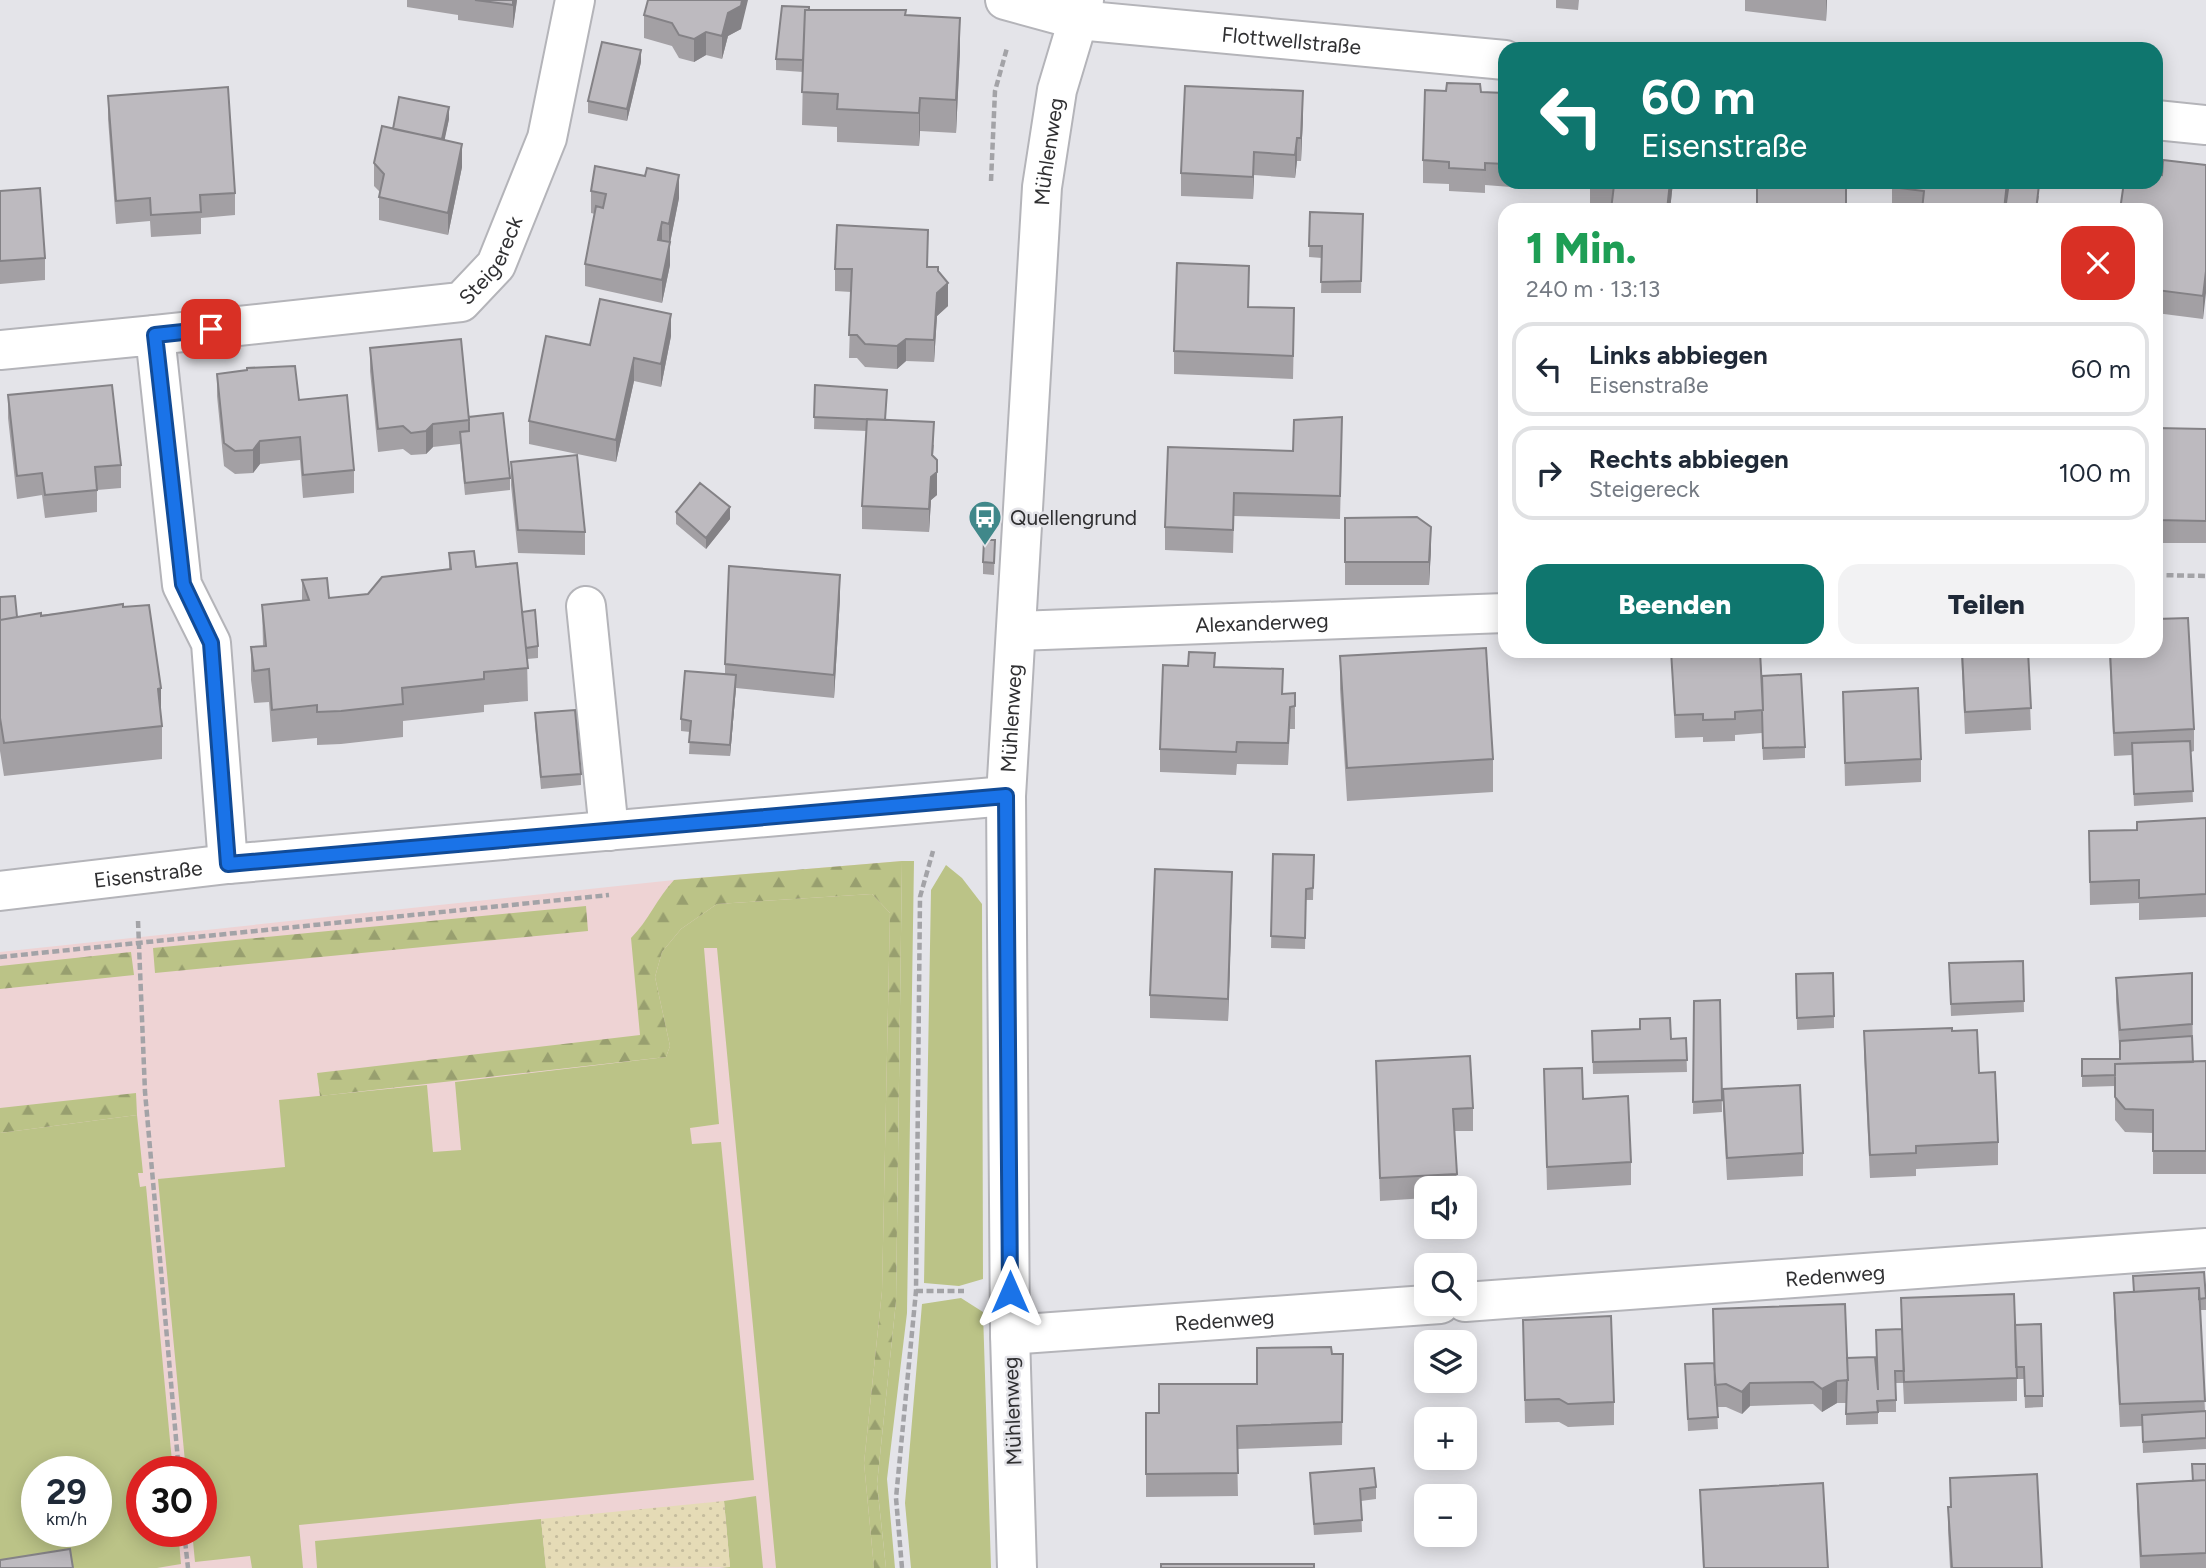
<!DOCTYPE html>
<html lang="de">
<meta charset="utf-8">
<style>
:root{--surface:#fff;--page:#f2f2f3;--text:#1f2937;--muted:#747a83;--line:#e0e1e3;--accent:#0f766e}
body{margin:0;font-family:Figtree,sans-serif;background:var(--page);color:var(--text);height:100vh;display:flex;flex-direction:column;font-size:26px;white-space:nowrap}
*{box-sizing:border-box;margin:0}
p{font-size:23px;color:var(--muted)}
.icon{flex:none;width:38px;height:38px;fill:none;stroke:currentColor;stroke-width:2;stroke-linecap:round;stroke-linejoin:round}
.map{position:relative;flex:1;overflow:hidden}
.side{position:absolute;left:1498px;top:203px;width:665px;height:455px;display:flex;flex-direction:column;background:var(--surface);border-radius:21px;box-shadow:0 4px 18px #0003}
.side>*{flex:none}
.top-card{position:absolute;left:1498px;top:42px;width:665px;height:147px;border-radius:21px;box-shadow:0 4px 18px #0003;background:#0f766e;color:#fff;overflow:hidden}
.fabs{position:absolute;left:1414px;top:1176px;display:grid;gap:14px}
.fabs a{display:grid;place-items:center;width:63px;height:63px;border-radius:14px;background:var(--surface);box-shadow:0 4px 18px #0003;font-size:35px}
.speed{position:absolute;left:21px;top:1456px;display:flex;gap:14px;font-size:35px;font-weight:700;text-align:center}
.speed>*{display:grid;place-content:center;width:91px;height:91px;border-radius:50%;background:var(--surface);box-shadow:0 4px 18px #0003;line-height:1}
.speed small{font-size:18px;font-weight:400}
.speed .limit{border:10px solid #d22;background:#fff;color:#111}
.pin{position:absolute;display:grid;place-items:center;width:60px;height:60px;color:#fff;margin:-30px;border-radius:14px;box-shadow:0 4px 10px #0006}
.me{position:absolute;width:77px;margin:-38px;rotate:0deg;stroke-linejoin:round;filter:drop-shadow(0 0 5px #0008)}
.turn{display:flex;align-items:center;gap:24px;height:147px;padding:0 28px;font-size:32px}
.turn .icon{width:91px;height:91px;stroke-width:2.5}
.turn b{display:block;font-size:49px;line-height:60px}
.round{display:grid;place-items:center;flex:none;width:74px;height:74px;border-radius:21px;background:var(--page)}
.headline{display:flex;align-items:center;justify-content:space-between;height:119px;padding:0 28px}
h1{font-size:42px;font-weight:800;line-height:52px;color:#1e9e55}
.action{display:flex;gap:14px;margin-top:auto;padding:14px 28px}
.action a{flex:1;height:80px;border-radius:21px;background:var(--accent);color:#fff;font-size:28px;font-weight:800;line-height:80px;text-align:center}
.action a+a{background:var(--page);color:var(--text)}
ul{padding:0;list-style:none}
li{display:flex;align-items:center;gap:21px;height:94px;margin:0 14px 10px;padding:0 14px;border:4px solid var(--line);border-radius:21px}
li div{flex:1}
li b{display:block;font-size:26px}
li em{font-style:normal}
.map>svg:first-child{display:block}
.education{fill:#eed3d4;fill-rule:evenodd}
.green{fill:#bbc387;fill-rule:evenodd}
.forest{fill:url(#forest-firs)}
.sand{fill:url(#sand-dots)}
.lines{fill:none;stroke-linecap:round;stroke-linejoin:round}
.minor-casing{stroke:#b4b4b9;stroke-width:42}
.path{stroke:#a3a3a7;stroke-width:4.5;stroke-dasharray:7 3.5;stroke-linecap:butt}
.minor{stroke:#fff;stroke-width:38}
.wall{fill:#a3a0a4}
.shaded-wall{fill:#848286}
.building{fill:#bdbabf;stroke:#848286;stroke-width:2}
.route-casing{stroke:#114b97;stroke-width:18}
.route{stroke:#1a73e8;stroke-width:12}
.labels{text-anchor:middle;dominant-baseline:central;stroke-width:5;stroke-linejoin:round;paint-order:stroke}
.street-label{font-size:21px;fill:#303032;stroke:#e4e4e9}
.poi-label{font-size:21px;fill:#303032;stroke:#e4e4e9;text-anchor:start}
</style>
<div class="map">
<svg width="2206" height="1568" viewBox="0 0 2206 1568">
<defs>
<pattern id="forest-firs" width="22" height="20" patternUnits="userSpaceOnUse" patternTransform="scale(1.75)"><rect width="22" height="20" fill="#bbc387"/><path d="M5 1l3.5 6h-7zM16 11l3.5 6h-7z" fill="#989f6f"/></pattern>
<pattern id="sand-dots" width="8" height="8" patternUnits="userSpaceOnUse" patternTransform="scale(1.75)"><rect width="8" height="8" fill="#e5dbb6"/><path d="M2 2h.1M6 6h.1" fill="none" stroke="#c5bc9d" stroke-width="1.8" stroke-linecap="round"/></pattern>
</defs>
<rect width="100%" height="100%" fill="#e4e4e9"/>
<path class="education" d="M902,861L896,1301L877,1484L886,1568H0V952L674,880ZM37,1472H96V1531H37ZM142,1472H201V1531H142Z"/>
<path class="green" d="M902,861H914L907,1313L887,1479L895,1568H886L877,1484L896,1301Z
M946,865L962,878L982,904L983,1279L959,1286L924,1283L931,890Z
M872,894L890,913L882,1291L864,1463L874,1568H776L717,948H704L719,1124L690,1128L692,1144L721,1142L754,1480L299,1525L303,1568H252L250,1556L195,1562L192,1531H201V1472H186L158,1179L285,1167L279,1100L427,1085L433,1152L461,1150L455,1082L666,1057L670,1046L655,977L662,952L681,929L717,904Z
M137,1115L143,1173H138L140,1187L146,1186L173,1472H142V1531H178L181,1564L157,1568H0V1133ZM37,1472H96V1531H37Z
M961,1298L983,1312L991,1568H911L905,1503L922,1304Z
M756,1496L763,1568H720L730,1567L724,1501Z
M541,1519L546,1568H317L315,1541Z"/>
<path class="forest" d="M902,861L896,1301L877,1484L886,1568H874L864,1463L882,1291L890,913L872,894L717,904L681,929L662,952L655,977L670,1046L666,1057L320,1096L317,1073L640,1035L631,938C649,920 657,898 674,880Z
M586,906L588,931L155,973L153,948Z
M131,952L134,975L0,989V966Z
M136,1093L137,1115L0,1133V1108Z"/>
<path class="sand" d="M724,1501L730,1567L546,1568L541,1519Z"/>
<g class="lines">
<defs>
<g id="minor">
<path id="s1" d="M1005,0L1078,20L1505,60"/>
<path d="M2156,120L2206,125"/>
<path id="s2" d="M155,335L461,302L496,265L547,138L575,0"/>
<path d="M0,350L155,335L182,585L211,643L228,864"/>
<path d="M586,606L609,831"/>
<path id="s3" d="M1017,631L1505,613"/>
<path id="s4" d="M0,891L228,864L1006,796"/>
<path id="s5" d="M1465,1302L2206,1248"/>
<path id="s6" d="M1010,1335L1440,1304"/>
<path id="s7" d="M1017,1568L1010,1335L1006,796L1042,187L1057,90L1084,0"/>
</g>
</defs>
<use href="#minor" class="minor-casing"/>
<path class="path" d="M991,181L995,91L1007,48
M2156,575L2206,576
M138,921L145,1092L179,1472
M0,957L609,895
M916,1291H964
M184,1531L188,1568
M902,1568L896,1498L916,1291L920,897L933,851"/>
<use href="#minor" class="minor"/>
</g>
<path class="wall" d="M407,0H517L513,28L458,20V15L407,7Z
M1556,0H1579L1578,10L1556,8Z
M1745,0H1827L1826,21L1745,11Z
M809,10L905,15L960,51L956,133L920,131L919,146L837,142V127L802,125L803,72L776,70V59Z
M644,15L741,29L728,36L722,59L706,55L694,62L679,58L672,46L644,38Z
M641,62L627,121L588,113V101Z
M1481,92L1505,93V182H1511V187L1485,185V193L1449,191V184L1423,183V160Z
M108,96L235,193V215L201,218V234L151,237L150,221L116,224L108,119Z
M1303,114L1301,161H1297L1295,178L1254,175L1253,199L1181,196V173Z
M449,119L444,140L462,167L448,235L379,220V197L380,192L374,186V163L393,129Z
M2206,165L2203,319L2156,313V287L2158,269H2156V210L2162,175Z
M1590,182H1673L1670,210H1611L1612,208L1590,205Z
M1892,187L2039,196L2037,210L1892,209Z
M0,191L45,258V280L0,284Z
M591,191L679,198L670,243V265L662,303L585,286V264L595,214L591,213Z
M1310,212L1363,225L1361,293H1321L1322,258L1309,257Z
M928,252V267L938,271L948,306L937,316L934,362L906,361L897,369L865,367L857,358H849L851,292L835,291V269Z
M1249,289V307L1294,331L1293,379L1174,374V351Z
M671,336L661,387L634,381L616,462L529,444V421L590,345Z
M370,348L469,417L510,478V490L465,495L460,444L433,447L426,454L411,455L403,449L378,452L370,371Z
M217,374L299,400L354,470V493L303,498L300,460L260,464L253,473L235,474L224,466L217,396Z
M815,385L934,445L933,456L937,483V495L931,500L929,532L862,529V506L867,431L814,429Z
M8,395L121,465V488L97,490V512L45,518L42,495L17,499L8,418Z
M2156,428L2206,429V543H2156Z
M1342,440L1340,519L1234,516L1233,553L1165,550V527L1293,451Z
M511,462L585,532V555L518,553L511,485Z
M676,512L730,519L706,549L676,524Z
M1345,518L1431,549L1429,585H1345Z
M995,540L994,575L983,574V562Z
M449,553L476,567L522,612L538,646V658L527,659L528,701L484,705V712L403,721V737L341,744L317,745V738L272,742L269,702L254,703L251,680V647L263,646L262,605L302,601V580L329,598L368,594L449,569Z
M0,597L17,617L123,607L161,714L162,726V759L4,776L0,751Z
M840,598L834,698L736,688L730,756L689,754L690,732L681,731V719L725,675V664Z
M1671,651H1760L1762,676L1805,747V758L1763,760L1762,733L1735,735V741L1703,742V737L1675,738Z
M1961,651H2028L2031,730L1965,734Z
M2109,651H2156L2194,729V751L2191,752L2193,802L2134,806L2132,755L2114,756Z
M1340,656L1493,759V792L1347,801L1340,689Z
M1215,667L1282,694L1295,693V729H1290L1288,765L1237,764L1236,775L1160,772V749Z
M1843,692L1921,759V782L1845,786Z
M535,713L581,774V785L541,789L535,725Z
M2206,818V917L2139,920V903L2090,905L2089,831L2137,830Z
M1273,854L1314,855L1313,900H1306L1305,949L1271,948Z
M1232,894L1228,1021L1150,1018V995Z
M2023,961L2024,1012L1951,1016L1949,963Z
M2192,973L2193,1062L2206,1061V1174H2153V1133L2125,1132L2115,1120V1086L2082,1087V1059H2120L2116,1001V978Z
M1796,974L1834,1016V1028L1797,1030Z
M1720,1000L1722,1112L1693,1114L1694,1001Z
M1592,1031L1671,1039L1686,1038L1687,1072L1593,1074Z
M1864,1031H1952L1979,1073L1998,1142V1165L1916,1169V1176L1870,1178L1864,1054Z
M1376,1061L1473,1108V1131H1455L1457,1188H1426V1198L1380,1201Z
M1544,1069L1583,1099L1631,1162V1185L1547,1190Z
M1723,1089L1803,1153V1176L1727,1180L1723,1111Z
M2133,1276L2206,1298V1310H2200L2205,1411H2206V1449L2143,1453L2142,1426L2120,1427L2114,1315V1293L2133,1292Z
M1901,1298L2015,1325L2043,1396V1407L2025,1408L2024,1379H2017V1401L1904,1404L1903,1383H1896V1412H1878V1424L1846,1425V1403H1837L1822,1412L1813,1404L1750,1406L1742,1414L1726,1407H1717L1718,1429L1688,1431L1685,1364L1714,1363L1713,1309L1847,1358L1877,1380L1901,1329Z
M1523,1320L1614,1402V1425L1568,1427L1559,1422L1525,1423Z
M1332,1354H1343L1342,1445L1237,1449L1238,1496L1146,1497V1413H1159L1257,1384Z
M2206,1464V1568H2140L2137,1507V1484L2192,1481Z
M1310,1473L1376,1487V1499L1361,1501L1362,1532L1314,1535Z
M1950,1478L2042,1568H1950L1948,1530V1507H1950Z
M1700,1490L1828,1568H1703Z"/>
<path class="shaded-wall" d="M513,0H517L513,28Z
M742,0H748L741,29L728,36L722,59V36L728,13Z
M1826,0H1827L1826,21Z
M960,18V51L956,133V100Z
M706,32V55L694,62V39Z
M641,50V62L627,121V109Z
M1303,91V114L1301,161V138Z
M920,98V131L919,146V113Z
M449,107V119L440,162V150Z
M1297,138V161L1295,178V155Z
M462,144V167L448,235V213Z
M1254,152V175L1253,199V177Z
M679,175V198L670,243V265L662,303V280L669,246V224Z
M1670,182H1673L1670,210H1667Z
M662,222V245L658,240Z
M2206,271V293L2203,319V296Z
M948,283V306L937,316L934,362V340L937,293Z
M671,314V336L661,387V364Z
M906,339V361L897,369V346Z
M634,358V381L616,462V440Z
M934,422L932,476L937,460V495L931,500L929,532V509Z
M433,424V447L426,454V431Z
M260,441V464L253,473V450Z
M730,507V519L706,549V538Z
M1431,527V549L1429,585V562Z
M840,575V598L834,698V675Z
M736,675V687L730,756V745Z
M161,688V721L158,689Z
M1232,872V894L1228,1021V999Z
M1837,1381V1403L1822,1412V1389Z
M1750,1383V1406L1742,1414V1392Z"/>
<path class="building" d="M475,0H513V5Z
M648,0H742L741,6L728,13L722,36L706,32L694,39L679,35L672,23L644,15Z
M782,6L809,7V10H805L803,60L776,59Z
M805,10H906L905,15L960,18L956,100L920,98L919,113L837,109L838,94L802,92Z
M602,42L641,50L627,109L588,101Z
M1447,83L1480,84L1481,92L1505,93V164L1485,163V170L1449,168V162L1423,160L1425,90L1446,91Z
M1185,86L1303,91L1301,138H1297L1295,155L1254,152L1253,177L1181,173Z
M228,87L235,193L200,195L201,212L151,215L150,198L116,201L108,96Z
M399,97L449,107L442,139L393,129Z
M382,126L462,144L448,213L379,197L384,174L374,163Z
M2163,160L2206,165V271L2203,296L2156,290L2161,247L2156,246V210H2120L2124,182H2156V174L2162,175Z
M595,166L645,176L647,168L679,175L669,224L662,222L658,240L670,242L662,280L585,264L596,206L603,208L606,194L591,191Z
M1590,182H1670L1667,210H1611L1614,185Z
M1757,182H1846V210H1757Z
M1892,182H2007L2004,210H1922L1924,191L1892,187Z
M2009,182L2039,185L2036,210H2005Z
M40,188L45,258L0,261V191Z
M1310,212L1363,214L1361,281L1321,282L1322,246H1309Z
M837,225L928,230L927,267H938V271L948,283L937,293L934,340L906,339L897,346L865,344L857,335H849L852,269H835Z
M1177,263L1249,266L1248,307L1294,308L1293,356L1174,351Z
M600,299L671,314L661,364L634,358L616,440L529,421L546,336L590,345Z
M461,339L469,420L433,424L426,431L411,433L403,426L378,429L370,348Z
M295,366L299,400L347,395L354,470L303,475L300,437L260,441L253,450L235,451L224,443L217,374L247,370V368Z
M112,385L121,465L95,467L97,490L45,495L42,473L17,476L8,395Z
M815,385L887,390L885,420L814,417Z
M503,413L510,478L465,483L460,432L469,431V417Z
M1342,417L1340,496L1234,493L1233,530L1165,527L1168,447L1293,451L1294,420Z
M867,419L934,422L932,455L937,460V472L931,477L929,509L862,506Z
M2156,428L2206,429V521L2156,520Z
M577,455L585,532L518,530L511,462Z
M700,483L730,507L706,538L676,512Z
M1417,517L1431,527L1429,562H1345V518Z
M984,540H995L994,563L983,562Z
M474,551L476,567L517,563L528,668L484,672V679L402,688L403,704L341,711L317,712V705L272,710L269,669L254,671L251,647L266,646L262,605L309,600L302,580L327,578L329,598L368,594L382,577L451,569L449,553Z
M729,566L840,575L834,675L725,664Z
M15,596L17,617L0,620V597Z
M123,604V607L149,605L161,688L158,689L162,726L4,743L0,718V620L41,613V616Z
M535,610L538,646L526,648L522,612Z
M2188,618L2194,729L2114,733L2110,651H2156V619Z
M1486,648L1493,759L1347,768L1340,656Z
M1671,651H1760L1763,710L1735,712V719L1703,720V714L1675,715Z
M1962,651H2028L2031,708L1965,712Z
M1189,652L1215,653L1214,667L1283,669L1282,694L1295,693V706L1290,707L1288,743L1237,742L1236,752L1160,749L1163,665L1188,666Z
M685,671L736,675L730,745L689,742L691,721L681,719Z
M1801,674L1805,747L1763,748L1762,711L1763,710L1762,676Z
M1918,688L1921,759L1845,763L1843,692Z
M575,710L581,774L541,777L535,713Z
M2190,741L2193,791L2134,794L2132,743Z
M2206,818V894L2139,898V880L2090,882L2089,831L2137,830V822Z
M1273,854L1314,855L1313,888L1306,889L1305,938L1271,936Z
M1155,869L1232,872L1228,999L1150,995Z
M2023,961L2024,1001L1951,1004L1949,963Z
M1833,973L1834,1016L1797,1018L1796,974Z
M2192,973V1024L2120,1030L2116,978Z
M1720,1000L1722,1100L1693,1102L1694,1001Z
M1670,1018L1671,1039L1686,1038L1687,1060L1593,1062L1592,1031L1640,1029V1019Z
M1952,1028V1031L1977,1030L1979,1073L1995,1072L1998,1142L1916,1146V1153L1870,1155L1864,1031Z
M2192,1036L2193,1062L2115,1064V1075L2082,1076V1059H2120V1041Z
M1470,1056L1473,1108L1453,1109L1457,1174L1380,1178L1376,1061Z
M2206,1061V1151H2153V1110L2125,1109L2115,1097V1064Z
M1582,1068L1583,1099L1628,1096L1631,1162L1547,1167L1544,1069Z
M1800,1085L1803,1153L1727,1158L1723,1089Z
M2204,1272L2206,1298L2199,1299V1288L2134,1292L2133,1276Z
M2199,1288L2205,1401L2120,1404L2114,1293Z
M2014,1294L2017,1378L1904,1382L1901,1298Z
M1845,1304L1848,1380L1837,1381L1822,1389L1813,1382L1750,1383L1742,1392L1726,1384L1715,1385L1713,1309Z
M1611,1316L1614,1402L1568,1404L1559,1399L1525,1400L1523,1320Z
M2041,1324L2043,1396H2025L2024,1367H2016L2015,1325Z
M1902,1329L1904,1371H1895L1896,1400L1877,1401L1878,1412L1846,1414L1847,1380H1848L1847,1358L1875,1357L1878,1390L1876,1330Z
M1331,1347L1332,1354H1343L1342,1422L1237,1426L1238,1473L1146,1474V1413H1159V1384H1257V1348Z
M1714,1363L1718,1417L1688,1419L1685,1364Z
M2206,1411V1438L2143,1442L2142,1415Z
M2192,1464H2206V1480L2193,1481Z
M1374,1468L1376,1487L1360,1489L1362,1520L1314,1524L1310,1473Z
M2037,1474L2042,1568H1952L1948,1507H1951L1950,1478Z
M2206,1480V1553L2141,1556L2137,1484Z
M1823,1483L1828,1568H1704L1700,1490Z
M70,1549L73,1568H0V1560Z
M1161,1564H1314V1568H1161Z"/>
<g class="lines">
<defs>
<path id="route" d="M211,329L155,335L183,584L211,643L228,864L1006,796L1010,1292"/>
</defs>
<use href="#route" class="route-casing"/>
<use href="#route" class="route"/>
</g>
<defs>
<symbol id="bus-pin" viewBox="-11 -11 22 30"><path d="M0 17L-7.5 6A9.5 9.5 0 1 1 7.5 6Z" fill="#40888a" stroke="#e4e4e9"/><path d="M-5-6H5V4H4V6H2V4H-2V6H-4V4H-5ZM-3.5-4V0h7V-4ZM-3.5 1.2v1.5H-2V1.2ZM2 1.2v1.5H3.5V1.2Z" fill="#fff"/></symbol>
</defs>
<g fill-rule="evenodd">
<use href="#bus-pin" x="966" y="498" width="38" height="52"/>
</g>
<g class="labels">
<g class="street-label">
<text stroke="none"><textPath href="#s1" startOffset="290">Flottwellstraße</textPath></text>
<text stroke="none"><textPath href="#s7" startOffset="1418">Mühlenweg</textPath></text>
<text stroke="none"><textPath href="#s2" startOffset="360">Steigereck</textPath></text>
<text stroke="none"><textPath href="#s3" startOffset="245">Alexanderweg</textPath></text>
<text stroke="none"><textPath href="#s7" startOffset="850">Mühlenweg</textPath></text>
<text stroke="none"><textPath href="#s4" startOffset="149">Eisenstraße</textPath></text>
<text stroke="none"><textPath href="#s5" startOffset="371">Redenweg</textPath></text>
<text stroke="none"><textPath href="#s6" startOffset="215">Redenweg</textPath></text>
<text transform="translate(1012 1411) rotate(-92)">Mühlenweg</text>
</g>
<g class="poi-label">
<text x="1010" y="517">Quellengrund</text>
</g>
</g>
</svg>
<div class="fabs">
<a><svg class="icon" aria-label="sound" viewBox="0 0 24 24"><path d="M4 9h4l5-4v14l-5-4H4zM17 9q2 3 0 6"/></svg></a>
<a><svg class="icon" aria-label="search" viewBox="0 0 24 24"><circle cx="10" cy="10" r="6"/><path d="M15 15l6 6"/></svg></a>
<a><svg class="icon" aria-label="layers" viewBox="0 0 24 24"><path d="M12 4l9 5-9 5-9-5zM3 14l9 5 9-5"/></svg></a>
<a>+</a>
<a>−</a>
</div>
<div class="speed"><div>29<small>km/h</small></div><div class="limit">30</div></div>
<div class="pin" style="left:211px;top:329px;background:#d93025"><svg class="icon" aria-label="arrive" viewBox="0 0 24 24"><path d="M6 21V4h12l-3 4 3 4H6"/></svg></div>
<svg class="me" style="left:1010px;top:1292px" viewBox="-20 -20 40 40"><path d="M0-17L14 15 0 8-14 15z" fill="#1a73e8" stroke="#fff" stroke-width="4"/></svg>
<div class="top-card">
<div class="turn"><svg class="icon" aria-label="left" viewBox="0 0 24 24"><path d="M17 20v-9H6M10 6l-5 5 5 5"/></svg><div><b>60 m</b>Eisenstraße</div></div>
</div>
<section class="side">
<div class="headline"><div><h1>1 Min.</h1><p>240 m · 13:13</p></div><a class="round" style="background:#d93025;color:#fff"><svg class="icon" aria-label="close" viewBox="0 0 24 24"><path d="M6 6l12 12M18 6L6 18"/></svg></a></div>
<ul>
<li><svg class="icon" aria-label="left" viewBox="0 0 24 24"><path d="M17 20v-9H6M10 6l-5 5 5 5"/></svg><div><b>Links abbiegen</b><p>Eisenstraße</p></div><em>60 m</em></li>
<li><svg class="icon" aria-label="right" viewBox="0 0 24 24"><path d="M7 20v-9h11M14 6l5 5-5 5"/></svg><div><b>Rechts abbiegen</b><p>Steigereck</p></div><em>100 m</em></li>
</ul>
<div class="action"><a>Beenden</a><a>Teilen</a></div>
</section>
</div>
